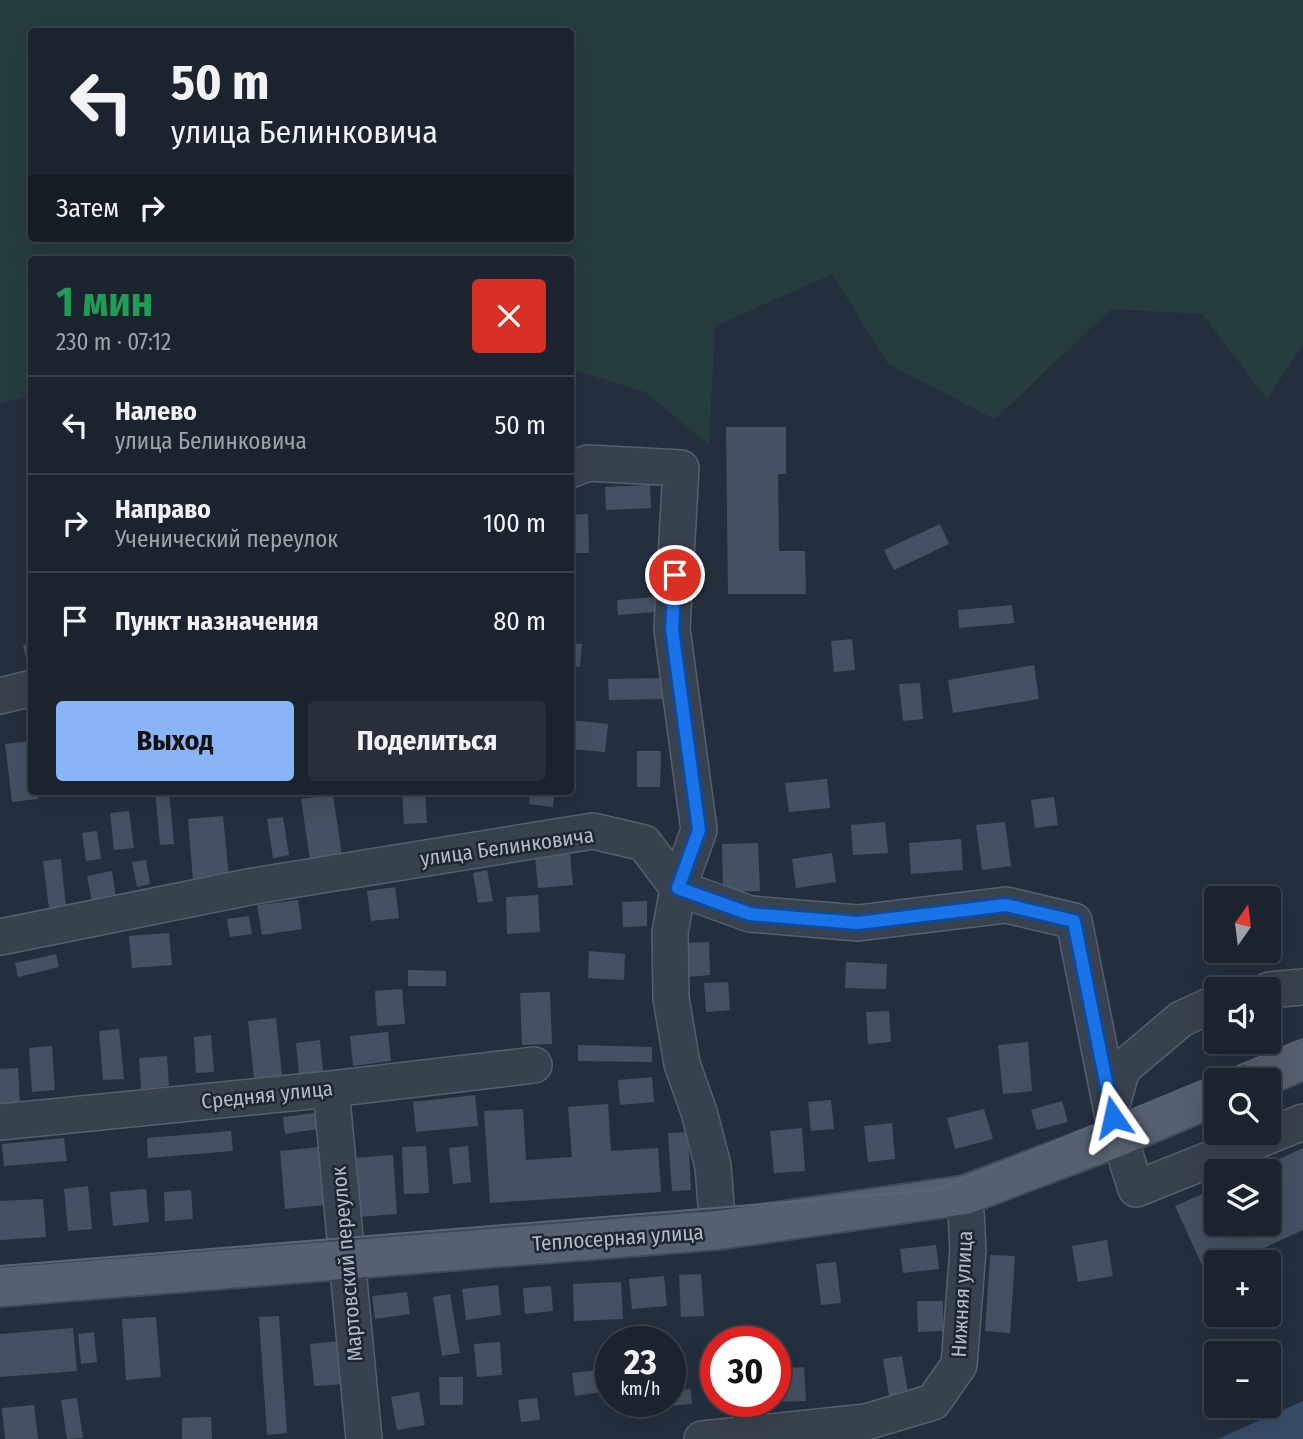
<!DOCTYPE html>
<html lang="ru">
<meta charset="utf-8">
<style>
:root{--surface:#1b232e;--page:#282f3a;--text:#f1f3f6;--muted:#a0a4aa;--line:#39404a;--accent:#8ab4f8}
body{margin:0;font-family:"Fira Sans Condensed",sans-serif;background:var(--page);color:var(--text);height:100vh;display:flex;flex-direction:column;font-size:26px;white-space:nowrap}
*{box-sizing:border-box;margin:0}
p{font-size:23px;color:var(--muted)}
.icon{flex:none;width:38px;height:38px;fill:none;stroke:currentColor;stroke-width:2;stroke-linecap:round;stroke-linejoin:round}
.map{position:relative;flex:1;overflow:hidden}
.details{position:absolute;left:28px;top:256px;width:546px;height:539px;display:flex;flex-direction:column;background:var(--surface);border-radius:7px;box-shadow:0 7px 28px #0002,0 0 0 2px var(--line)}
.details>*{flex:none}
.guide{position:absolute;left:28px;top:28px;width:546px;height:214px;border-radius:7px;box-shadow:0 7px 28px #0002,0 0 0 2px var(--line);background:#1b232e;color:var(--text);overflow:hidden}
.needle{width:46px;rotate:14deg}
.tools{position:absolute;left:1204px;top:886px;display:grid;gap:14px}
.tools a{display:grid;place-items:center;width:77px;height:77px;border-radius:7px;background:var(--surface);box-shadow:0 7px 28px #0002,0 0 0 2px var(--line);font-size:35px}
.speed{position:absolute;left:595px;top:1326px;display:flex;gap:14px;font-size:35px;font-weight:700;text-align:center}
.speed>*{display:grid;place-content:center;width:91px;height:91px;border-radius:50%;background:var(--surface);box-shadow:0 7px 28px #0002,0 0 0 2px var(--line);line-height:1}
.speed small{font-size:18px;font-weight:400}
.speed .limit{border:10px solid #d22;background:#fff;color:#111}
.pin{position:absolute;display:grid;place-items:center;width:60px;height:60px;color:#fff;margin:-30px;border:4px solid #fff;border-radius:50%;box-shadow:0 2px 7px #0007}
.me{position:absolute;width:77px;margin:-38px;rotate:349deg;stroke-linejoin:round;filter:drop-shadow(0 0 5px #0008)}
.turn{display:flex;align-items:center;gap:24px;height:147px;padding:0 28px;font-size:32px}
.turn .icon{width:91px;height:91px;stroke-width:2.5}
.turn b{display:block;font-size:49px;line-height:60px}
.then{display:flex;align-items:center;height:66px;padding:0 28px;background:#0003;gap:14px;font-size:26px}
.round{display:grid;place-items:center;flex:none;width:74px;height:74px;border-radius:7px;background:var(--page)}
.overview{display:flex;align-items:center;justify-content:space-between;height:119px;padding:0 28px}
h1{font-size:42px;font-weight:700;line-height:52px;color:#1e9e55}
.button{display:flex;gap:14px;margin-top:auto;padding:14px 28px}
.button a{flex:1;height:80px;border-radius:7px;background:var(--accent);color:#111;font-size:28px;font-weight:700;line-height:80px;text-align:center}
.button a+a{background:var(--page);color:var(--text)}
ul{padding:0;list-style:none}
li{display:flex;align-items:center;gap:21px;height:98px;padding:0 28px;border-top:2px solid var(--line)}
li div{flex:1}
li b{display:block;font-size:26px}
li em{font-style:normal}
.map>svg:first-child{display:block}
.green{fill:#263c3f;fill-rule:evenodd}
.water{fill:#394c67}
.building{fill:#455162}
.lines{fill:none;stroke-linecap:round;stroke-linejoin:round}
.minor-casing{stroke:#565f6c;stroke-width:38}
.major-casing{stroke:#414a57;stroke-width:42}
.minor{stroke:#38414e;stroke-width:35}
.major{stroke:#56606e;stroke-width:38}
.tram{stroke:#5a6575;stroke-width:2}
.route-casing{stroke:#114b97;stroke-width:18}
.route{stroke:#1a73e8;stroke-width:12}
.labels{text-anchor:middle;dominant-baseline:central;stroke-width:5;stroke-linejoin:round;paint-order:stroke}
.street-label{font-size:21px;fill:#b4bcc9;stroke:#1d2633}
</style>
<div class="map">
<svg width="1303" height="1439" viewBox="0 0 1303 1439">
<rect width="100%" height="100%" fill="#242f3e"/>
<path class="green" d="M0,0H1303V345L1267,399L1202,314L1111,309L995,419L888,364L832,274L715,326L709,445L645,392L571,369L570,259H32L31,401L26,397L0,403ZM32,32H570V238H32Z"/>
<path class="water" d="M1303,1401V1439H1218Z"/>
<path class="building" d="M726,427H786V474H778L779,551H805L806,594H728Z
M650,485L651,508L606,510L605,487Z
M588,514L589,553H570V515Z
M940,524L949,544L894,570L884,550Z
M654,597L655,612L618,615L617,600Z
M1012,605L1014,623L959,628L958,610Z
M852,639L855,670L834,672L831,641Z
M32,643V676L30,677L23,645Z
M570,643L582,644L580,667L570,666Z
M1034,665L1039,699L953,713L948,680Z
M664,678L665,699L609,700L608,679Z
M920,683L923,719L903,721L899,684Z
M570,720L608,724L605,752L570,749Z
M31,741L32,791H37L38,799L12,802L5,744Z
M637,751H661L660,787H637Z
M827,779L830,808L789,812L785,783Z
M155,791H169L174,844L160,845Z
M402,791H425L427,823L404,824Z
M531,791H555L553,807L529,804Z
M333,795L342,855L310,860L301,799Z
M1054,797L1058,825L1035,828L1031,800Z
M129,811L134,848L114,850L110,813Z
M223,816L229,878L193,880L188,819Z
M283,817L289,855L273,858L267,819Z
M885,822L888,853L853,855L851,825Z
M1005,822L1011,866L982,870L976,825Z
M97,831L101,859L86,861L82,833Z
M961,839L963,870L911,874L909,843Z
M758,843L760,891L723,892L722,844Z
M832,853L836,882L796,888L792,859Z
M570,854L573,885L538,888L535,857Z
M61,859L66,907L49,909L43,861Z
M146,860L150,884L137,887L132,862Z
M487,870L493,901L478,903L473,873Z
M112,871L116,898L92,902L87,876Z
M395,887L399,918L371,921L367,891Z
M538,895L540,932L507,934L506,897Z
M298,900L302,929L262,935L257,905Z
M647,901V926L623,927L622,902Z
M249,916L252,934L230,937L227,919Z
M169,933L172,965L132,968L129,936Z
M709,942L710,975L687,977L685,943Z
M589,951L625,954L624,980L588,978Z
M56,954L59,967L18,977L15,963Z
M846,962L887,964L886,989L845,988Z
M408,970L446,971V986H408Z
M728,982L730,1010L706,1012L704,983Z
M402,989L405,1024L377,1026L375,991Z
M550,992L552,1044L522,1045L520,993Z
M889,1011L891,1042L868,1044L866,1012Z
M276,1018L282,1075L254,1078L248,1021Z
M119,1029L124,1079L103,1080L99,1031Z
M388,1032L391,1061L353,1066L350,1036Z
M211,1035L214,1072L196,1073L194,1037Z
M320,1040L323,1072L299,1074L296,1043Z
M1028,1042L1032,1091L1003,1094L998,1045Z
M578,1045L652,1047V1062L578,1061Z
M52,1046L55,1090L32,1092L29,1048Z
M167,1056L169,1086L141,1089L139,1058Z
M18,1068L20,1103L0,1104V1069Z
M652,1077L654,1102L620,1105L618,1080Z
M475,1095L478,1126L416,1132L413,1102Z
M831,1100L834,1129L811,1131L808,1102Z
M1062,1101L1068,1122L1037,1130L1031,1110Z
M608,1104L611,1151L658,1148L661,1192L490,1203L484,1111L523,1109L526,1160L572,1157L568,1107Z
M984,1109L993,1139L955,1149L947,1118Z
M315,1113L317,1129L285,1134L283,1117Z
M892,1123L895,1159L868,1162L864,1126Z
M802,1128L805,1171L774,1173L770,1131Z
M231,1131L233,1151L148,1158L147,1138Z
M688,1132L691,1190L672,1191L668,1133Z
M64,1138L67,1161L4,1166L2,1144Z
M426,1146L429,1193L404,1194L402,1147Z
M468,1146L471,1182L453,1184L449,1148Z
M320,1147L324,1205L285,1209L280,1151Z
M1303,1148V1230L1233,1262H1216V1269L1206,1274L1175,1206L1216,1188V1223H1269V1171H1253Z
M393,1155L397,1214L358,1217L353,1158Z
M88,1186L92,1229L68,1231L64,1189Z
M146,1189L149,1222L113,1226L110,1192Z
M191,1190L193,1219L165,1221L164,1192Z
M43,1199L46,1237L0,1240V1201Z
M1107,1240L1113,1276L1078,1282L1072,1246Z
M936,1245L939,1269L903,1273L900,1249Z
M990,1255L1015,1256L1010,1333L985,1331Z
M836,1262L841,1303L821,1305L816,1264Z
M701,1274L704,1316L681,1317L679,1275Z
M664,1276L667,1306L632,1309L629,1279Z
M621,1282L623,1319L574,1321L573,1284Z
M498,1285L501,1315L466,1320L462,1289Z
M551,1286L553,1311L525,1314L523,1288Z
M407,1292L410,1314L375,1319L372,1296Z
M450,1294L460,1353L442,1356L433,1297Z
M917,1301H943V1331L918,1332Z
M279,1316L287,1433L267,1435L259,1317Z
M156,1317L161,1377L126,1380L122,1319Z
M73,1328L77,1371L0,1377V1334Z
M94,1332L97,1362L81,1364L78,1334Z
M341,1341L344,1384L314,1386L310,1344Z
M500,1342L502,1375L477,1377L474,1344Z
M902,1356L908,1393L889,1396L883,1359Z
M804,1367L806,1401L775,1402V1369Z
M606,1369L609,1391L575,1396L572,1373Z
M439,1377H463V1405H440Z
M691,1389L692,1404L646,1408V1402H670V1391Z
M419,1392L425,1425L397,1430L391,1397Z
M77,1398L83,1438L67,1439L61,1400Z
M537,1398L540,1420L521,1422L518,1400Z
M34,1405L38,1439H5L2,1408Z
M211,1417L212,1439H182V1418Z"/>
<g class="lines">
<defs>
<path id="minor" d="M570,470L588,463L681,468L672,629L699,830L678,888L670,933L671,998L682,1064L699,1112L713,1166L718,1230
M0,696L32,688
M0,937L254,886L593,831L644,843L678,888L750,914L858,923L1006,905L1074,921L1113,1117L1136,1189L1303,1122
M1269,990L1303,987
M331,1089L364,1439
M1111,1108L1122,1069L1181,1019L1216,1003
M0,1122L331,1089L534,1065
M702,1439L866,1422L933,1402L959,1365L968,1249L965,1195"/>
<path id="major" d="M1256,1080L1303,1060
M0,1287L718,1230L965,1195L1118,1137L1216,1096"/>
</defs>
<use href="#minor" class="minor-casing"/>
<use href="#major" class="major-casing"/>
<use href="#minor" class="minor"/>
<use href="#major" class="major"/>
<path class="tram" d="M0,1266L936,1190L1303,1039"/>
</g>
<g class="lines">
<defs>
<path id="route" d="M675,575L672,629L699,830L678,888L750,914L858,923L1006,905L1074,921L1113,1117"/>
</defs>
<use href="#route" class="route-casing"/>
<use href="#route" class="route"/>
</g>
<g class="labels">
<g class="street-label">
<text transform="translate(507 847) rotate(-8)">улица Белинковича</text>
<text transform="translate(267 1095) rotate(-6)">Средняя улица</text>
<text transform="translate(618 1238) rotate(-4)">Теплосерная улица</text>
<text transform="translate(347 1264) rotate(-95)">Мартовский переулок</text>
<text transform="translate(962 1294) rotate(-87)">Нижняя улица</text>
</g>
</g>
</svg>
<div class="tools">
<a><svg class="needle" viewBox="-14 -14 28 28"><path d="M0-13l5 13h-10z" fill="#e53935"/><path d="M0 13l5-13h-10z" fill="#a0a4aa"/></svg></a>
<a><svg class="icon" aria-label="sound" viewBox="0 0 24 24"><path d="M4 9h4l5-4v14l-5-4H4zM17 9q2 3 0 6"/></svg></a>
<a><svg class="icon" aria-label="search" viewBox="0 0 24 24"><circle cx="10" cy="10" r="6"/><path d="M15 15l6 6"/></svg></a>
<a><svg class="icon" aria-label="layers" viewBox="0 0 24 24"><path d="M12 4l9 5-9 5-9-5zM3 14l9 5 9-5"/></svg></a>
<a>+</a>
<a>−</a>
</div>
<div class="speed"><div>23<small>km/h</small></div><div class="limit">30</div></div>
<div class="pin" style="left:675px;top:575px;background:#d93025"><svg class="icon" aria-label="arrive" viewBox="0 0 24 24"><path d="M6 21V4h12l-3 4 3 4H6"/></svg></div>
<svg class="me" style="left:1113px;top:1117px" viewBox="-20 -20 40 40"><path d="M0-17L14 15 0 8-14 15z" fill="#1a73e8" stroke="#fff" stroke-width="4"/></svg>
<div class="guide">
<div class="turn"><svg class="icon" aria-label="left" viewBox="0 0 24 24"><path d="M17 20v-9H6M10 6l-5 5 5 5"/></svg><div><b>50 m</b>улица Белинковича</div></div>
<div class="then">Затем<svg class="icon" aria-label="right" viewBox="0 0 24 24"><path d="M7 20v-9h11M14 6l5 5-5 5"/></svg></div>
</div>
<section class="details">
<div class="overview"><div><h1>1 мин</h1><p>230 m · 07:12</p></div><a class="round" style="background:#d93025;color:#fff"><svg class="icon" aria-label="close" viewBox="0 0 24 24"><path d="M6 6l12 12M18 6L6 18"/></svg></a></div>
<ul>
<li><svg class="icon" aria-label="left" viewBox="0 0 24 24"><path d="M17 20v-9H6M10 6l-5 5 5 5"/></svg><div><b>Налево</b><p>улица Белинковича</p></div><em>50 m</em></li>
<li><svg class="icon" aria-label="right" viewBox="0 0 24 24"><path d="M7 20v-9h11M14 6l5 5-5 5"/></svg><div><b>Направо</b><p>Ученический переулок</p></div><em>100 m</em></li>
<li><svg class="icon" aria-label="arrive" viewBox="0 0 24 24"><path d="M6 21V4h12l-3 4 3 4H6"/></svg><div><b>Пункт назначения</b></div><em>80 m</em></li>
</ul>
<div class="button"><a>Выход</a><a>Поделиться</a></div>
</section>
</div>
